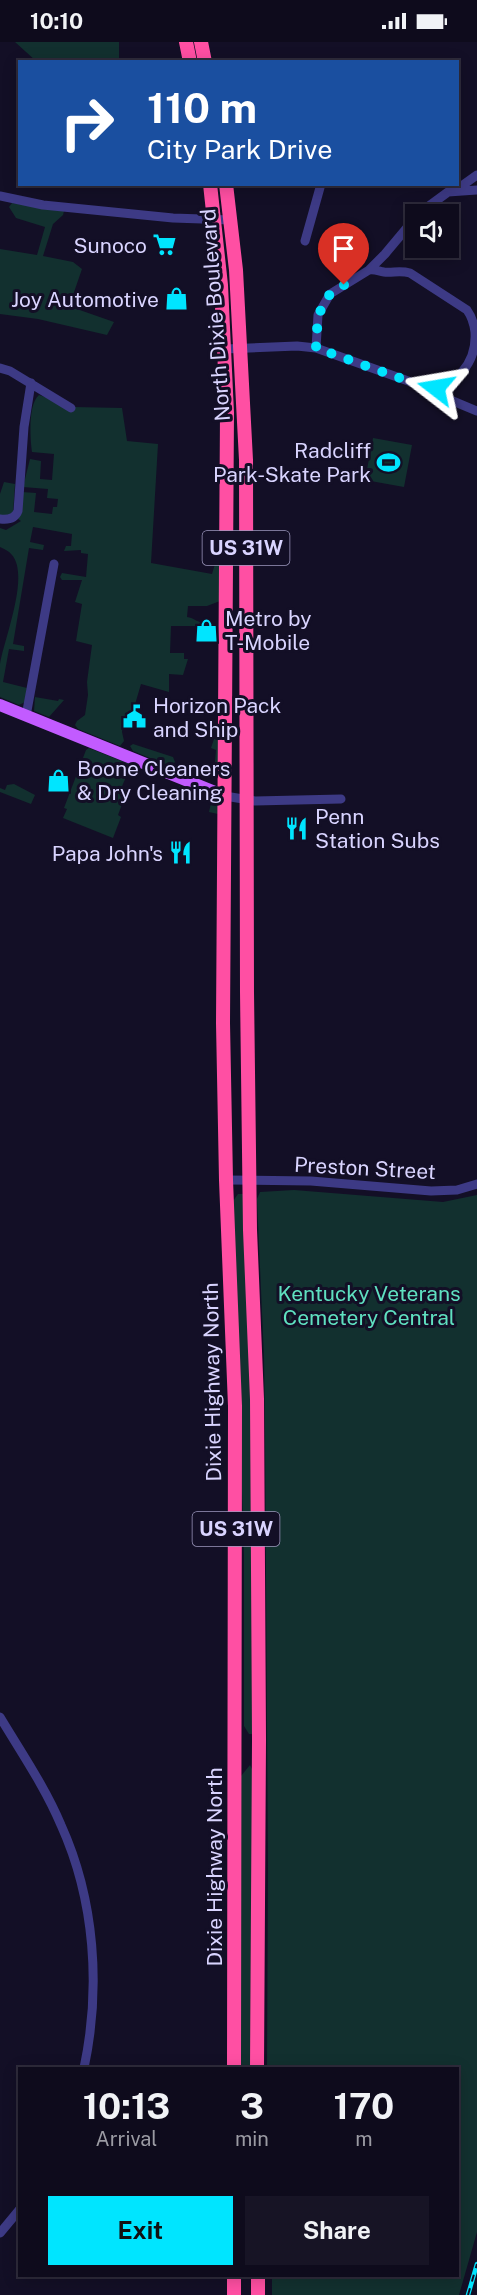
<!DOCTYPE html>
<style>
:root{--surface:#0e0b1c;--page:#171425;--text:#f1f3f6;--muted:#9b9ba3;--line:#2e2b3b;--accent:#00e5ff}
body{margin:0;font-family:"Public Sans",sans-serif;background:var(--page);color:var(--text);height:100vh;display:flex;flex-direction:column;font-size:22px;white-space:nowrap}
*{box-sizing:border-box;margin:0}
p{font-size:20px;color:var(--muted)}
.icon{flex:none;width:33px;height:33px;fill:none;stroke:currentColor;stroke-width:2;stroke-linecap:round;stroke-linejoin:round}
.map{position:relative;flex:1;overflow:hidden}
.panel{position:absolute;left:18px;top:2025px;width:441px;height:210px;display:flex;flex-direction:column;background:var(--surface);border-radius:0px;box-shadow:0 3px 15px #0003,0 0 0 2px var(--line)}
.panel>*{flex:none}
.banner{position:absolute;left:18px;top:18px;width:441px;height:126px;border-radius:0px;box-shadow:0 3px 15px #0003,0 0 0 2px var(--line);background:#1a4fa0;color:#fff;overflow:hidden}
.controls{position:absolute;left:405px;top:162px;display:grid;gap:12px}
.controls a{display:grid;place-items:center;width:54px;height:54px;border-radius:0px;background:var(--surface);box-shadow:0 3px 15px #0003,0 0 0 2px var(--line);font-size:30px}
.pin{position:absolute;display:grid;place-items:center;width:51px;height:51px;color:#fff;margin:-62px -26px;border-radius:50% 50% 50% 0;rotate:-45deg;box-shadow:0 0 6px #0007}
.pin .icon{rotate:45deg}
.me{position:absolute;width:66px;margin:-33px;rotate:284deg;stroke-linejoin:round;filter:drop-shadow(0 0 4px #0008)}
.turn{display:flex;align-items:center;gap:21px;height:126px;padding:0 30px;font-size:27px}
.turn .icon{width:78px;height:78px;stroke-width:2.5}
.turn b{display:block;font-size:42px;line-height:51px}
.eta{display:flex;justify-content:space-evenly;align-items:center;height:102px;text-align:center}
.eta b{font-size:36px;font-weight:700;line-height:42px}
.button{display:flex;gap:12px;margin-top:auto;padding:12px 30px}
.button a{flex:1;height:69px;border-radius:0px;background:var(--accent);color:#111;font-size:24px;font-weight:700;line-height:69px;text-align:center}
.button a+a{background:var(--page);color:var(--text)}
.status{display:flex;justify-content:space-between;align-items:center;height:42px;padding:0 30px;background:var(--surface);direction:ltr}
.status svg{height:16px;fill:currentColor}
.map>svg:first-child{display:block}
.green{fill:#12302f}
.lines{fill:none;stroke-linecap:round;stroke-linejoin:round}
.minor{stroke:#3d3a85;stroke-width:9}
.major{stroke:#c25bff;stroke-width:12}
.highway{stroke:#ff4fa3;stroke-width:14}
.rail-casing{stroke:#00e5ff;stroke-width:4.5}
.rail{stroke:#130f26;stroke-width:2;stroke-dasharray:7;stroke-linecap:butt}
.route{stroke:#00e5ff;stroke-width:10;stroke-dasharray:0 18}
.labels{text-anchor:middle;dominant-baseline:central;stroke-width:6;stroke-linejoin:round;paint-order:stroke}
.shield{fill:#130f26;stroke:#9e99be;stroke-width:1.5}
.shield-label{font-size:20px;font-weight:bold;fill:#d9d4ff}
.poi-label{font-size:21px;fill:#d9d4ff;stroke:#130f26;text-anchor:end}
.street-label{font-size:21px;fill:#d9d4ff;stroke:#130f26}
.park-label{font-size:21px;fill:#5fe0c0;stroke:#130f26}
</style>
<div class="status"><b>10:10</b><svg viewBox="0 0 49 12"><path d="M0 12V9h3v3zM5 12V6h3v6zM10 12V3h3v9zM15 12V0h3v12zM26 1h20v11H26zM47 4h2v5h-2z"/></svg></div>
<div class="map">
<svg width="477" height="2253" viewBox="0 0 477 2253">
<rect width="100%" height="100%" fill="#130f26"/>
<path class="green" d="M15,0H119V20L36,19Z
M12,161L64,169L63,173L53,182L43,214L73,220L82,227L72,256L74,266L114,280L107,293L38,277L0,272V207L37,213L45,185L16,176L9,165Z
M39,353L74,365L122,366L127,399L158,402L151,521L212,532L215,522H221L220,559L207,564H188L187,575C194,576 198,581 205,581V584H171L170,611H184V617H188L183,633L169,632V650L141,642L131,676L123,681L122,690L124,699L120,704L78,687L75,683L77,679L85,673L88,653L87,640L92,603L76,599L82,562L75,560L82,538H62L60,535L62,531L86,535L88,512L81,511V508L64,509L66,504H71L72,492L33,485L30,500L44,503L43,508L29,506L13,602L24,604V609L9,607L3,640L27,646L25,660L19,663L0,655C0,645 0,633 0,622C4,597 30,534 12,513C9,509 4,507 0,505V486L6,488L21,479L18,477L22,450L36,451L34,470L52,472L53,465H57L58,457L47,456L48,447L23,445L30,417L41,419L40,437L52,438L54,412L32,410C30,396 28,362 39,353Z
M373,396L412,403L404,445L365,438Z
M4,440L15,442L13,471L9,474H0V452Z
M35,655L58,659L59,657L64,658L49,675L34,669Z
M220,685C219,701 224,724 209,733L186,731L183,726L185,724L191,723L209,729L215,720L216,708L211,706L214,697L212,696L213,691L216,692V686Z
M133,702L173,715L175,720L171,724H169L133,709L130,704Z
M89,706L129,722L130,726L119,751L125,754L118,773L121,775L113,796L63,776L67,767L64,766L86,708Z
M14,742L35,753L31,762L0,750V746L5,748L7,743Z
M181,744L214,757L218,763V772L209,770L211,761L180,749L177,754L178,745Z
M294,1148L443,1160L477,1153V2190L459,2253H272V2234H458V2026H267L268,1824L265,1387L264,1316L257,1157L260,1150Z
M238,1152H243L251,1305L252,1681V1692H249L244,1684V1514L233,1159Z
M250,1723L252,1727L253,2026H240L241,1734Z"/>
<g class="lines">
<path class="minor" d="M456,148L477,133
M0,154L43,163L173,176L231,178
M418,172L448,150L477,148
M305,199L321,142
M369,228L385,212L416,175
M225,307L297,304L316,306L425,345C456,347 477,320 475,290C474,282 472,275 467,268L410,231C400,228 393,231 384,230C378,229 375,227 369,228L330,252L318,273L316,306
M0,326L10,329L71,366
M428,345L448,357L477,369
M0,477C8,478 15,477 18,469L24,385L31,341
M26,674L54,522
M225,754L255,759L341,757
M226,1138L311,1139L431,1149L457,1148L477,1142
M0,1675C21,1710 45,1745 61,1783C95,1858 101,1946 84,2026
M0,2191L20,2167"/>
<path class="major" d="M0,663L225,754"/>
<path class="highway" d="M186,0L190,20
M201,0L205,20
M210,142L221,243L227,371L223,981L226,1138L235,1364L234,2026
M226,142L236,228L246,418L247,950L250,1188L257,1357L259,1698L257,2026
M234,2234V2253
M258,2234V2253"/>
<defs>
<path id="rail" d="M468,2253L477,2222"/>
</defs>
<use href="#rail" class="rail-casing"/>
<use href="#rail" class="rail"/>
</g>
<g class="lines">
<path class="route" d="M344,243C317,254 317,282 316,306L425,345L436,346"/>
</g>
<defs>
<symbol id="supermarket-bare" viewBox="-9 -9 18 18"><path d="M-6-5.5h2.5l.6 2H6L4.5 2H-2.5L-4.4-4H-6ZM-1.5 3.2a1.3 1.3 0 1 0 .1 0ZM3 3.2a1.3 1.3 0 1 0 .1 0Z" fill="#00e5ff" stroke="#130f26" stroke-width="2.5" paint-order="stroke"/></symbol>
<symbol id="shop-bare" viewBox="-9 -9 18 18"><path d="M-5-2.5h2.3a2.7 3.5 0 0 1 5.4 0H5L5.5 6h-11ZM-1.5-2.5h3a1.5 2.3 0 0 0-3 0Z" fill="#00e5ff" stroke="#130f26" stroke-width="2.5" paint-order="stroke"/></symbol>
<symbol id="stadium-bare" viewBox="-9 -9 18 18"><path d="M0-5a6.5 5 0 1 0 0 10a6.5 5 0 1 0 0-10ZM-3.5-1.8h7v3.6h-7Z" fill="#00e5ff" stroke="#130f26" stroke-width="2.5" paint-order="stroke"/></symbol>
<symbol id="civic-bare" viewBox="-9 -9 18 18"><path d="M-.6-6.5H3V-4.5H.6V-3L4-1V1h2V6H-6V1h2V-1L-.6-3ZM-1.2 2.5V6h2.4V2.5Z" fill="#00e5ff" stroke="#130f26" stroke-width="2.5" paint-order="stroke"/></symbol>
<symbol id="restaurant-bare" viewBox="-9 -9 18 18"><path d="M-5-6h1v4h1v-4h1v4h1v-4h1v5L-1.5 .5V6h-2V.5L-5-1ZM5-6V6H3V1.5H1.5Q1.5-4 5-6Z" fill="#00e5ff" stroke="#130f26" stroke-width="2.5" paint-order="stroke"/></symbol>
</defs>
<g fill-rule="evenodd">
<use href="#supermarket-bare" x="148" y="186" width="33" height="33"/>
<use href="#shop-bare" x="160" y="240" width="33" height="33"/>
<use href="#stadium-bare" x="372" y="404" width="33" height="33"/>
<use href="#shop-bare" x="190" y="572" width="33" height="33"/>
<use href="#civic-bare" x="118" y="658" width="33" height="33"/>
<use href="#shop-bare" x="42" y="722" width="33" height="33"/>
<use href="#restaurant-bare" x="280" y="770" width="33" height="33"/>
<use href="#restaurant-bare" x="164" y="794" width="33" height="33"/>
</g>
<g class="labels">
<g class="shield">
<rect x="202.5" y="489" width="87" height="34" rx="4.5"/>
<rect x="192.5" y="1470" width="87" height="34" rx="4.5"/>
</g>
<g class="shield-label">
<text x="246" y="506">US 31W</text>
<text x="236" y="1487">US 31W</text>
</g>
<g class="poi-label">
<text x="147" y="203">Sunoco</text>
<text x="159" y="257">Joy Automotive</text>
<text x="371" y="408">Radcliff<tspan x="371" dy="24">Park-Skate Park</tspan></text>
<text x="225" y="576" text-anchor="start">Metro by<tspan x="225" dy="24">T-Mobile</tspan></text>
<text x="153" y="663" text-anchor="start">Horizon Pack<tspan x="153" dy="24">and Ship</tspan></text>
<text x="77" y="726" text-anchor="start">Boone Cleaners<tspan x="77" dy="24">&amp; Dry Cleaning</tspan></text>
<text x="315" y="774" text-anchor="start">Penn<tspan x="315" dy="24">Station Subs</tspan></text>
<text x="163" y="811">Papa John's</text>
</g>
<g class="street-label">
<text transform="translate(215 273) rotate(-94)">North Dixie Boulevard</text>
<text transform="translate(365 1126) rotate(3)">Preston Street</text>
<text transform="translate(212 1340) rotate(-91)">Dixie Highway North</text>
<text transform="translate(214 1825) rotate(-90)">Dixie Highway North</text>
</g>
<g class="park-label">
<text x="369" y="1251">Kentucky Veterans<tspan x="369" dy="24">Cemetery Central</tspan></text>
</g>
</g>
</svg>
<div class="controls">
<a><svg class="icon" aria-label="sound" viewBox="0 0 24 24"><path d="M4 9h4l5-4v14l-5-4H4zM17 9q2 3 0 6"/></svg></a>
</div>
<div class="pin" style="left:344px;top:243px;background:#d93025"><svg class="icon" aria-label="arrive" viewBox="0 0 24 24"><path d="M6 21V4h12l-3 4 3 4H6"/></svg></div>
<svg class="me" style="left:436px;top:346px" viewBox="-20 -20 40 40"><path d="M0-17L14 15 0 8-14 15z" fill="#00e5ff" stroke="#fff" stroke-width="4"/></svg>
<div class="banner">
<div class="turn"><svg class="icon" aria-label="right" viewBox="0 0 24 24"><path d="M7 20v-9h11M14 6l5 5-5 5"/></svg><div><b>110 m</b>City Park Drive</div></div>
</div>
<section class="panel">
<div class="eta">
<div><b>10:13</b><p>Arrival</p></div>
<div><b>3</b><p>min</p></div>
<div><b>170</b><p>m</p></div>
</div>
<div class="button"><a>Exit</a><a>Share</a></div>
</section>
</div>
